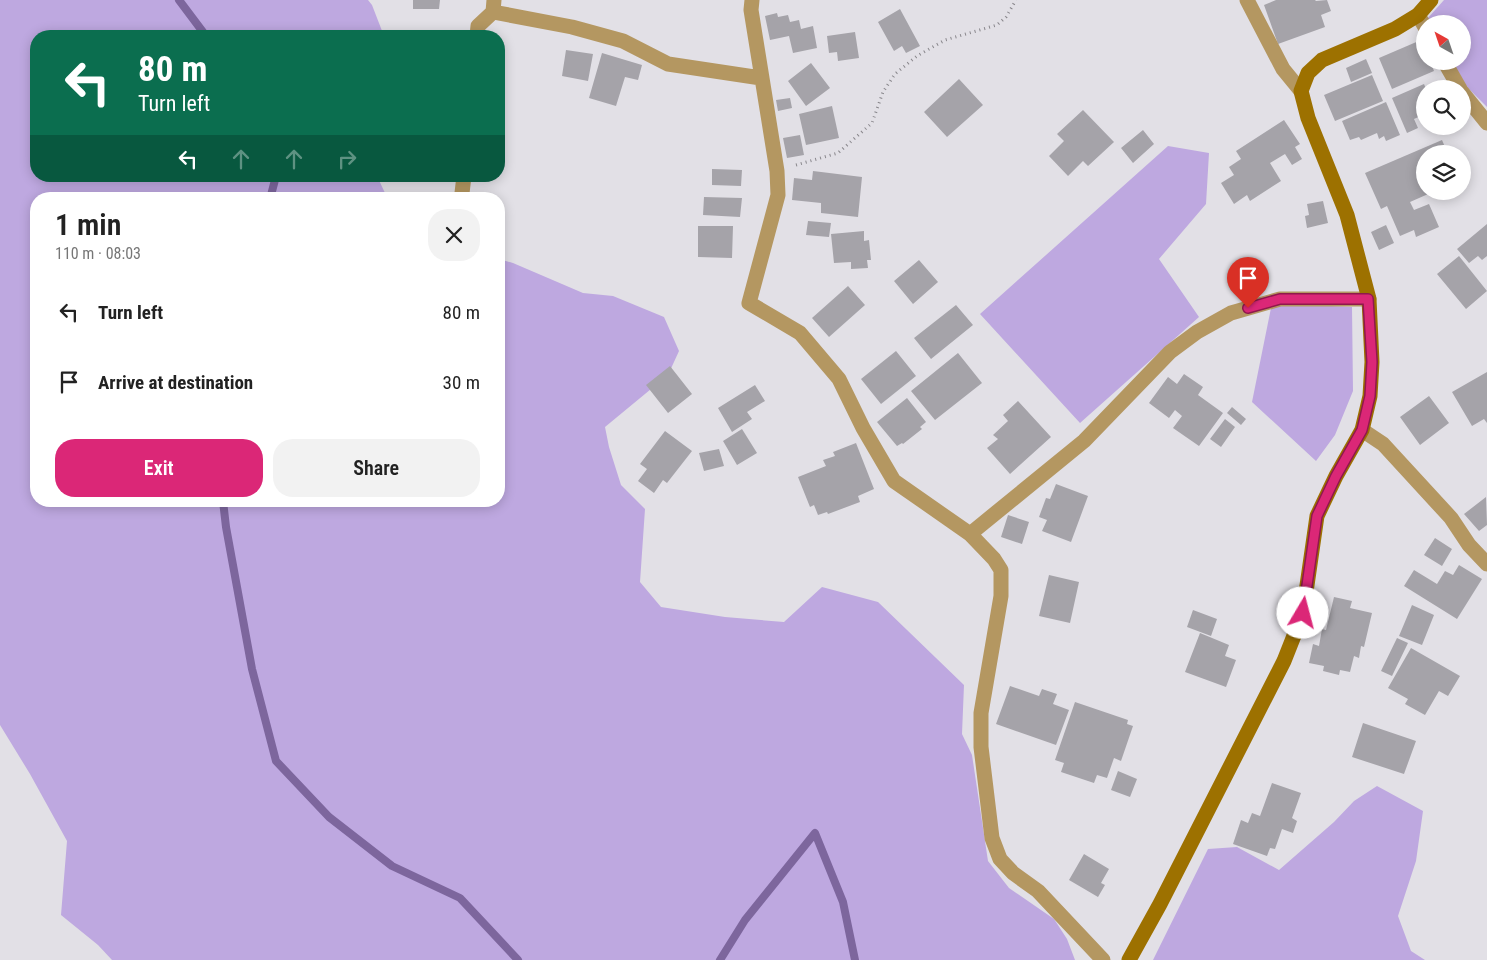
<!DOCTYPE html>
<meta charset="utf-8">
<style>
:root{--surface:#fff;--page:#f2f2f2;--text:#222;--muted:#767676;--accent:#db2777}
body{margin:0;font-family:"Roboto Condensed",sans-serif;background:var(--page);color:var(--text);height:100vh;display:flex;flex-direction:column;font-size:19px;white-space:nowrap}
*{box-sizing:border-box;margin:0}
p{font-size:16px;color:var(--muted)}
.icon{flex:none;width:28px;height:28px;fill:none;stroke:currentColor;stroke-width:2;stroke-linecap:round;stroke-linejoin:round}
.map{position:relative;flex:1;overflow:hidden}
.details{position:absolute;left:30px;top:192px;width:475px;height:315px;display:flex;flex-direction:column;background:var(--surface);border-radius:20px;box-shadow:0 2px 12px #0003}
.details>*{flex:none}
.hud{position:absolute;left:30px;top:30px;width:475px;height:152px;border-radius:20px;box-shadow:0 2px 12px #0003;background:#0b6e4f;color:#fff;overflow:hidden}
.needle{width:32px;rotate:320deg}
.controls{position:absolute;left:1416px;top:15px;display:grid;gap:10px}
.controls a{display:grid;place-items:center;width:55px;height:55px;border-radius:50%;background:var(--surface);box-shadow:0 2px 12px #0003;font-size:25px}
.pin{position:absolute;display:grid;place-items:center;width:42px;height:42px;color:#fff;margin:-51px -21px;border-radius:50% 50% 50% 0;rotate:-45deg;box-shadow:0 0 5px #0007}
.pin .icon{rotate:45deg}
.me{position:absolute;width:55px;margin:-28px;rotate:8deg;stroke-linejoin:round;filter:drop-shadow(0 0 4px #0008)}
.turn{display:flex;align-items:center;gap:18px;height:105px;padding:0 25px;font-size:22px}
.turn .icon{width:65px;height:65px;stroke-width:2.5}
.turn b{display:block;font-size:35px;line-height:42px}
.lanes{display:flex;align-items:center;height:48px;padding:0 25px;background:#0003;justify-content:center;gap:25px;direction:ltr}
.lanes .off{opacity:.35}
.round{display:grid;place-items:center;flex:none;width:52px;height:52px;border-radius:20px;background:var(--page)}
.summary{display:flex;align-items:center;justify-content:space-between;height:85px;padding:0 25px}
h1{font-size:30px;font-weight:600;line-height:38px}
.cta{display:flex;gap:10px;margin-top:auto;padding:10px 25px}
.cta a{flex:1;height:58px;border-radius:20px;background:var(--accent);color:#fff;font-size:20px;font-weight:600;line-height:58px;text-align:center}
.cta a+a{background:var(--page);color:var(--text)}
ul{padding:0;list-style:none}
li{display:flex;align-items:center;gap:15px;height:70px;padding:0 25px}
li div{flex:1}
li b{display:block;font-size:19px}
li em{font-style:normal}
.map>svg:first-child{display:block}
.green{fill:#bea8e0}
.lines{fill:none;stroke-linecap:round;stroke-linejoin:round}
.stream{stroke:#7d669d;stroke-width:8}
.building{fill:#a5a3a9}
.path{stroke:#89878c;stroke-width:3;stroke-dasharray:1 4;stroke-linecap:butt}
.street{stroke:#b49761;stroke-width:15}
.secondary{stroke:#9d7100;stroke-width:15}
.route-casing{stroke:#8e194d;stroke-width:12}
.route{stroke:#db2777;stroke-width:9}
</style>
<div class="map">
<svg width="1487" height="960" viewBox="0 0 1487 960">
<rect width="100%" height="100%" fill="#e2e0e6"/>
<path class="green" d="M0,0H368L372,5L384,36H36V176H377L385,193L390,199H36V501H499V259L513,263L583,293L613,296L664,317L679,351L668,375L605,427L609,447L621,485L645,509L640,582L661,607L725,617L784,622L822,587L878,602L964,685L962,734L972,755L988,861L1009,888L1054,919L1067,939L1075,960H112L98,945L61,915L67,841L30,774L0,725Z
M1444,0H1487V107L1466,86L1452,61H1462V24H1430L1427,19Z
M1168,146L1209,153L1206,204L1159,259L1199,317L1080,423L980,314Z
M1288,304L1352,307L1353,391L1335,435L1316,461L1252,402L1271,308Z
M1377,786L1423,811L1416,861L1398,916L1411,951L1425,960H1153L1208,849L1237,847L1279,870L1334,822L1354,801Z"/>
<g class="lines">
<path class="stream" d="M179,0L206,36
M270,199L276,176
M223,501L226,527L252,669L276,761L329,817L392,866L460,898L518,960
M720,960L745,920L815,833L843,902L855,960"/>
</g>
<path class="building" d="M413,0H440L439,9H413Z
M1276,0H1315L1316,1L1327,0L1331,11L1321,15L1325,27L1278,44L1264,5Z
M900,9L920,46L906,53L902,46L894,51L878,22Z
M777,13L778,17L788,15L790,22L799,20L801,29L813,26L817,48L793,53L789,36L770,40L765,16Z
M406,32H434V36H406Z
M855,32L859,58L838,61L837,52L829,53L827,36Z
M1421,40L1425,49V61H1430L1434,71L1392,89L1379,58Z
M566,50L593,54L588,81L562,76Z
M602,53L642,65L638,80L625,77L616,106L589,98Z
M1366,59L1372,73L1351,82L1346,68Z
M811,63L830,88L806,106L788,81Z
M1372,75L1383,101L1335,121L1324,95Z
M959,79L983,105L947,137L924,112Z
M1424,84L1426,89H1425V114L1414,119L1418,128L1407,133L1392,98Z
M790,98L792,108L778,111L776,100Z
M1386,102L1400,135L1386,141L1384,136L1379,139L1377,133L1361,140L1359,137L1350,140L1342,121Z
M832,106L839,138L806,145L799,114Z
M1083,110L1114,142L1088,166L1083,161L1068,176L1049,156L1064,141L1057,134Z
M1284,120L1300,144L1295,147L1302,159L1292,165L1285,154L1270,163L1281,181L1250,201L1247,195L1234,204L1221,183L1234,175L1229,167L1241,159L1236,151Z
M1143,130L1154,144L1133,163L1121,148Z
M800,135L804,155L787,158L783,138Z
M1442,140L1448,154H1425V191H1435L1410,202L1414,210L1429,204L1439,227L1416,237L1414,230L1400,236L1387,206L1381,209L1365,173Z
M712,169L742,170L741,186L712,185Z
M813,171L862,177L858,217L821,213V203L792,200L794,178L812,180Z
M704,197L742,198L740,217L703,215Z
M1323,201L1328,223L1307,228L1305,216L1309,215L1307,204Z
M808,221L831,223L829,237L806,235Z
M1487,224V256L1482,260L1478,256L1469,263L1457,249Z
M1386,225L1394,243L1379,250L1371,232Z
M698,226H733L732,258L698,257Z
M864,231V241L869,240L871,260H867L868,268L851,269V262L834,263L831,234Z
M1459,256L1487,291L1466,309L1437,274Z
M919,260L938,282L913,304L894,281Z
M848,286L865,305L829,337L812,318Z
M956,305L973,325L931,359L914,338Z
M896,351L916,376L881,404L861,379Z
M958,353L982,383L935,420L911,391Z
M670,366L692,394L668,413L646,385Z
M1487,372V423L1484,419L1472,426L1452,392Z
M1184,374L1203,387L1198,395L1223,413L1199,446L1173,428L1182,416L1175,410L1169,418L1149,403L1168,377L1177,384Z
M755,385L765,401L747,412L752,419L732,432L718,408Z
M1429,396L1449,423L1420,445L1400,417Z
M907,398L926,422L920,427L922,429L903,444L902,443L897,446L877,422Z
M1018,401L1051,437L1010,474L987,448L998,439L993,435L1008,421L1003,415Z
M1232,407L1246,419L1241,425L1227,413Z
M1225,419L1235,427L1221,447L1210,439Z
M742,429L757,453L737,465L723,441Z
M665,431L692,451L667,483L663,480L654,493L638,481L647,469L640,464Z
M856,443L874,489L858,496L860,502L828,514L827,512L818,515L814,505L810,507L798,477L826,466L823,460L835,456L833,452Z
M719,449L724,466L704,471L699,453Z
M1056,484L1088,496L1071,542L1042,531L1047,520L1039,517L1046,498L1050,499Z
M1486,497L1487,525L1479,531L1464,514Z
M1008,515L1029,522L1022,544L1001,537Z
M1435,538L1452,549L1442,566L1424,555Z
M1459,565L1482,579L1457,619L1404,586L1414,570L1437,584L1445,571L1453,575Z
M1049,575L1079,582L1070,623L1039,616Z
M1334,597L1352,601L1350,608L1372,613L1364,647L1361,646L1359,658L1354,656L1350,672L1340,670L1339,675L1323,671L1324,666L1309,663L1313,644L1319,646L1322,629L1326,630Z
M1412,605L1434,615L1422,645L1399,636Z
M1193,610L1217,619L1211,636L1187,627Z
M1200,633L1229,645L1225,656L1236,660L1226,687L1185,672Z
M1397,638L1408,643L1392,676L1381,671Z
M1411,648L1460,676L1448,696L1439,691L1425,715L1405,704L1408,699L1388,688Z
M1010,686L1039,696L1042,689L1057,694L1053,704L1069,710L1056,745L996,724Z
M1075,702L1128,720L1127,724L1133,726L1121,761L1114,758L1107,778L1097,775L1094,783L1061,772L1064,763L1055,760Z
M1363,723L1416,741L1404,774L1352,757Z
M1118,771L1137,779L1130,797L1111,790Z
M1272,783L1301,793L1292,818L1297,821L1293,833L1282,829L1275,849L1270,848L1267,856L1233,844L1241,820L1248,823L1252,813L1260,816Z
M1084,854L1109,869L1101,883L1105,885L1098,897L1069,880Z"/>
<g class="lines">
<path class="path" d="M796,165L838,153L872,123L883,92L895,74L917,56L945,40L997,25L1006,17L1016,0"/>
<path class="street" d="M494,0L493,12L572,27L623,41L668,64L761,78
M752,0L751,10L777,171L778,195L749,303L800,333L839,379L863,428L894,481L970,534L1084,441L1170,352L1197,332L1231,313L1280,299H1369
M1247,0L1283,69L1301,91
M1418,15L1425,27
M477,36L478,26L493,12
M1444,61L1460,89
M1462,92L1487,123
M462,193L464,176
M1362,430L1383,444L1451,518L1469,545L1487,564
M970,534L994,559L1001,570V596L981,713V747L992,838L1000,859L1013,873L1038,891L1103,960"/>
<path class="secondary" d="M1129,960L1160,904L1284,661L1303,613L1317,516L1336,476L1362,430L1370,396L1372,362L1369,299L1347,215L1308,118L1301,91L1308,73L1322,60L1395,29L1418,15L1431,0"/>
</g>
<g class="lines">
<defs>
<path id="route" d="M1248,308L1280,299H1368L1372,362L1370,396L1362,430L1336,476L1317,516L1303,613"/>
</defs>
<use href="#route" class="route-casing"/>
<use href="#route" class="route"/>
</g>
</svg>
<div class="controls">
<a><svg class="needle" viewBox="-14 -14 28 28"><path d="M0-13l5 13h-10z" fill="#e53935"/><path d="M0 13l5-13h-10z" fill="#767676"/></svg></a>
<a><svg class="icon" aria-label="search" viewBox="0 0 24 24"><circle cx="10" cy="10" r="6"/><path d="M15 15l6 6"/></svg></a>
<a><svg class="icon" aria-label="layers" viewBox="0 0 24 24"><path d="M12 4l9 5-9 5-9-5zM3 14l9 5 9-5"/></svg></a>
</div>
<div class="pin" style="left:1248px;top:308px;background:#d93025"><svg class="icon" aria-label="arrive" viewBox="0 0 24 24"><path d="M6 21V4h12l-3 4 3 4H6"/></svg></div>
<svg class="me" style="left:1303px;top:613px" viewBox="-20 -20 40 40"><circle r="19" fill="#fff"/><path d="M0-13L10 11 0 6-10 11z" fill="#db2777"/></svg>
<div class="hud">
<div class="turn"><svg class="icon" aria-label="left" viewBox="0 0 24 24"><path d="M17 20v-9H6M10 6l-5 5 5 5"/></svg><div><b>80 m</b>Turn left</div></div>
<div class="lanes"><svg class="icon" aria-label="left" viewBox="0 0 24 24"><path d="M17 20v-9H6M10 6l-5 5 5 5"/></svg><svg class="icon off" aria-label="ahead" viewBox="0 0 24 24"><path d="M12 20V5M6 11l6-6 6 6"/></svg><svg class="icon off" aria-label="ahead" viewBox="0 0 24 24"><path d="M12 20V5M6 11l6-6 6 6"/></svg><svg class="icon off" aria-label="right" viewBox="0 0 24 24"><path d="M7 20v-9h11M14 6l5 5-5 5"/></svg></div>
</div>
<section class="details">
<div class="summary"><div><h1>1 min</h1><p>110 m · 08:03</p></div><a class="round"><svg class="icon" aria-label="close" viewBox="0 0 24 24"><path d="M6 6l12 12M18 6L6 18"/></svg></a></div>
<ul>
<li><svg class="icon" aria-label="left" viewBox="0 0 24 24"><path d="M17 20v-9H6M10 6l-5 5 5 5"/></svg><div><b>Turn left</b></div><em>80 m</em></li>
<li><svg class="icon" aria-label="arrive" viewBox="0 0 24 24"><path d="M6 21V4h12l-3 4 3 4H6"/></svg><div><b>Arrive at destination</b></div><em>30 m</em></li>
</ul>
<div class="cta"><a>Exit</a><a>Share</a></div>
</section>
</div>
